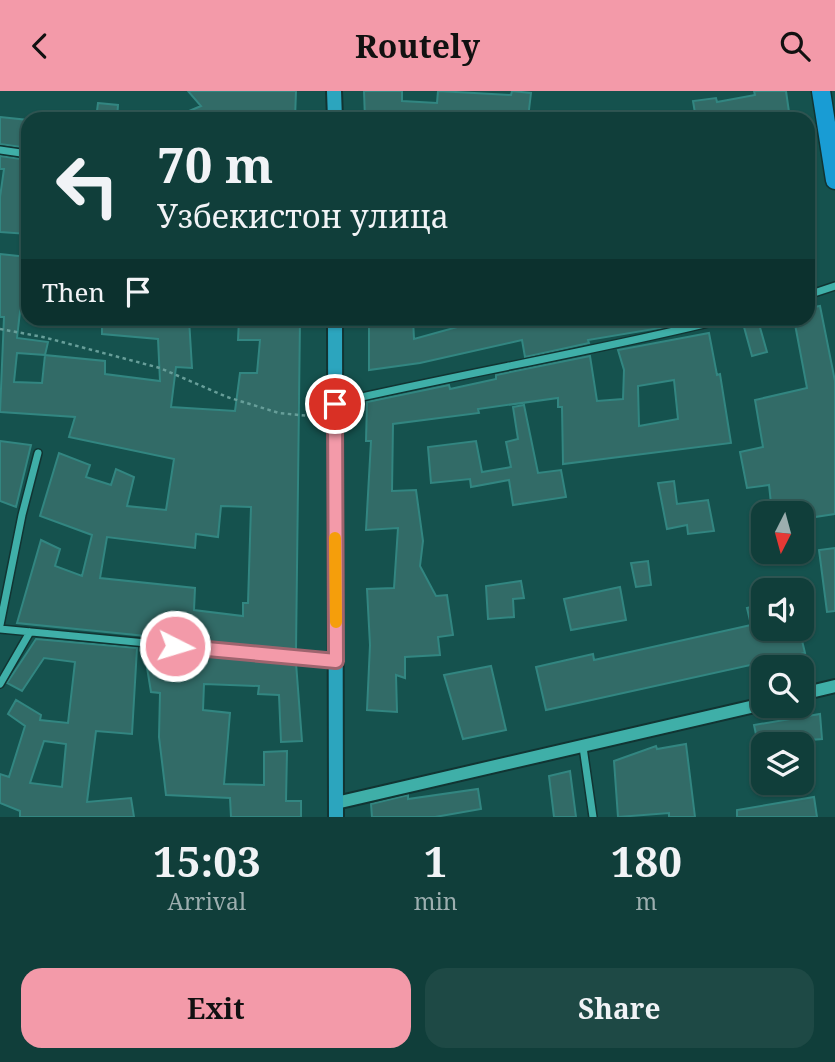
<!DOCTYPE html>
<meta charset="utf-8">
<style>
:root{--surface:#103e3a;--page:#1e4945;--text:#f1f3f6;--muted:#9caeaf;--line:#305754;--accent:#f39aa9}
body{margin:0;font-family:"Noto Serif",serif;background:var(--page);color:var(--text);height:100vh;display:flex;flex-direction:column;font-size:26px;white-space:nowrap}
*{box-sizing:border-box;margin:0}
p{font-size:23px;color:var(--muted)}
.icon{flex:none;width:38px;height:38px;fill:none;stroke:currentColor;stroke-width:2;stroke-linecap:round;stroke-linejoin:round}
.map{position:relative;height:726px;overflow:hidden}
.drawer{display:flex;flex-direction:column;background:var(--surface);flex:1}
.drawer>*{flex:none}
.hud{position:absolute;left:21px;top:21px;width:794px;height:214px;border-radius:21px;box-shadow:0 2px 5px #0004,0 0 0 2px var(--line);background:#103e3a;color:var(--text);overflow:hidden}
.needle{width:46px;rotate:186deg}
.buttons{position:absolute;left:751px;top:410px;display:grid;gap:14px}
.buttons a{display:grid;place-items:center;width:63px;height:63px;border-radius:14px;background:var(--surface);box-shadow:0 2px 5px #0004,0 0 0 2px var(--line);font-size:35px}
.pin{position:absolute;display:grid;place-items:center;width:60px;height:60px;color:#fff;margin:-30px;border:4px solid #fff;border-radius:50%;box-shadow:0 2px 7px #0007}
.me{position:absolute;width:77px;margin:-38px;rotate:95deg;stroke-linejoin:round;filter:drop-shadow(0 0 5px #0008)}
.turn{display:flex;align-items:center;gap:24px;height:147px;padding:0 21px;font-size:32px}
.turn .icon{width:91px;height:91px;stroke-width:2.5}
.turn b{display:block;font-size:49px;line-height:60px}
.then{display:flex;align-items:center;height:66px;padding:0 21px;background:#0003;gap:14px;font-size:26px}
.eta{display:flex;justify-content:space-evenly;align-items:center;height:119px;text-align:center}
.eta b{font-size:42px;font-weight:700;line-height:49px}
.button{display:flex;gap:14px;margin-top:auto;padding:14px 21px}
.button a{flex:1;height:80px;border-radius:21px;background:var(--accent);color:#111;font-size:28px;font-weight:700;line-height:80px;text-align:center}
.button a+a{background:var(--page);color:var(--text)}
header{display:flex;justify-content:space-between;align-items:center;height:91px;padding:0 21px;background:var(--accent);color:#111;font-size:32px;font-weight:700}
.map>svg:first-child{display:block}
.building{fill:#326b67;stroke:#328681;stroke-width:2;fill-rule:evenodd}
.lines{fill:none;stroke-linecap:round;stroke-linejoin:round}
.minor-casing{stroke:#113432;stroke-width:10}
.tertiary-casing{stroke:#113432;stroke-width:16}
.secondary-casing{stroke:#113432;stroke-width:18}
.primary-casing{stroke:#113432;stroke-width:21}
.path{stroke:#679e99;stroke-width:2.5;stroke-dasharray:3.5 3.5;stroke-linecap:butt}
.minor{stroke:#3fafa8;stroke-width:7}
.tertiary{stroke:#3fafa8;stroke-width:12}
.secondary{stroke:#2ca5be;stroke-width:14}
.primary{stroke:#199cd4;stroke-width:18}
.route-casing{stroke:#9e646e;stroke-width:18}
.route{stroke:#f39aa9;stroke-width:12}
.slow{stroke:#f59e0b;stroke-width:12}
</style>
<header><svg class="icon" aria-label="back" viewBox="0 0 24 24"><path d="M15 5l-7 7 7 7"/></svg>Routely<svg class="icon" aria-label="search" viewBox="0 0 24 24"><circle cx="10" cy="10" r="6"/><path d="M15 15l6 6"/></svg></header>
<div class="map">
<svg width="835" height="726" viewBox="0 0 835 726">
<rect width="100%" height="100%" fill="#15524e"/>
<path class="building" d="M188,0H296L295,28H170L201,15Z
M364,0H402V10L437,12L438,0L511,4L512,0L531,2L528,27L500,24L499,28H365Z
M754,0H786L790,28H696L693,10L716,7L717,11L755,4Z
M98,12L118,14L117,28H96Z
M0,26L28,29V57L0,53Z
M0,65L28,69V143L0,141V106L4,78H0Z
M0,163L28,166V186H24L17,247L48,251L45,264L105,270V283L160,290L158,248L102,243V228H189L192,277L176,276L171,316L235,320L240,282H257L260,249H238L239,228H300L296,560L17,532L41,449L60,458L55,475L82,485L92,444L40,425L59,362L90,374L86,386L111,394L116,378L134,386L127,415L166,419L174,368L69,346L75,326L0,321L4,226H0ZM17,262L45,264L42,292L14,291ZM221,415L251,416L248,512H243V525L194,519L195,497L100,487L107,446L195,457L196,443L218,446Z
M820,215L835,290V423L802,428V422H772L769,394L747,397L740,361L763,356L755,309L807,297L794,228H808V217Z
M413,228L414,248L486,228H665L666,236L588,249L589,252L525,266L522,249L420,272L369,279V229Z
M759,233L767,261L752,265L744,236Z
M709,242L717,284L720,283L731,352L563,373L562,316H558V307L478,318L479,322L393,333L392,400L416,399L423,450L420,475L436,505L447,504L453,544L438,546L440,564L405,566V587L396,584L397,621L367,619L370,554L367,498L394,497L398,437L366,439L371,350H366L367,311L449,294L450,298L496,288V284L590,265L597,310L623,308L624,279L618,259ZM674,289L678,328L639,335L638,295Z
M524,314L538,382L561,379L566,406L513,414L509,389L471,396L470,388L431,392L428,356L476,350L482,381L511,376L506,351L518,348L513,316Z
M0,350L31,354L16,416L0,410Z
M674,390L677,413L708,409L714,440L688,443L687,434L667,438L658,392Z
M835,457V520L827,521L819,459Z
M648,470L651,494L636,496L631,472Z
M521,490L524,507L513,508L514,526L488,528L486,495Z
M620,496L626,529L571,539L564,508Z
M763,513V537H799L805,562L546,619L536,576L593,563L594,569L751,534L747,517Z
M36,548L137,557L132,643L96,640L87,711L131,707L134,726H20V720L0,712V683L9,686L25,635L8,623L16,609L41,624L40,629L68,632L75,571L44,567L22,600L7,592ZM44,650L66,653L62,696L30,692Z
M144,558L296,572L302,650L281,651L279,604L258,603L259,595L204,593L203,619L230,622L224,693L264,694V661L287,660L286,710H301V726H231L230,707L166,704L159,646L160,602L151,601Z
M491,575L506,639L463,648L444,584Z
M820,623L822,648L758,653L754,634Z
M686,653L695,726H669V722L618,726L614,670L656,655L657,658Z
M570,680L576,726H554L549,685Z
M478,698L481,718L435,726H372L371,713L408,704V708Z
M814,706L817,726H737V719Z"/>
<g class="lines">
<defs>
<path id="minor" d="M0,59L28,63
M808,204L835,195
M335,312C465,282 596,260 725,228
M0,534L22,424L38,362
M0,538L335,570
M0,593L30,541
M583,656L593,726"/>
<path id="tertiary" d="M802,603L835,595
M336,712L763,613"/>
<path id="secondary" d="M334,0L335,28
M335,228L336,726"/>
<path id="primary" d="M821,0L835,89"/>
</defs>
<use href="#minor" class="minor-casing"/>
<use href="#tertiary" class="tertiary-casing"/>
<use href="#secondary" class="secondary-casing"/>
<use href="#primary" class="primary-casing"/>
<path class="path" d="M0,238L43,246L160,277L227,306L279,322L319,326"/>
<use href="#minor" class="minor"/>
<use href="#tertiary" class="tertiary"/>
<use href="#secondary" class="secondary"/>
<use href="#primary" class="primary"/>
</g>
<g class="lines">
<defs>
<path id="route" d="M175,555L336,570L335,313"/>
</defs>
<use href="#route" class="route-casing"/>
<use href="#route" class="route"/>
<path class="slow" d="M335,447L336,531"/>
</g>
</svg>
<div class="buttons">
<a><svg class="needle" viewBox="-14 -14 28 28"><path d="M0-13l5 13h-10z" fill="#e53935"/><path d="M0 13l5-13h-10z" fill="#9caeaf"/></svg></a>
<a><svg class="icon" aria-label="sound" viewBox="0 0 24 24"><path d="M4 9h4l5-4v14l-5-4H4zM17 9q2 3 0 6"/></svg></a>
<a><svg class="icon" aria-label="search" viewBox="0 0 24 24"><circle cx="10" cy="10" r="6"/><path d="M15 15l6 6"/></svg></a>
<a><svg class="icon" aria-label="layers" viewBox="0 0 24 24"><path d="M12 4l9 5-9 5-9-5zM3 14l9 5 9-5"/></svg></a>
</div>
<div class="pin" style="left:335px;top:313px;background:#d93025"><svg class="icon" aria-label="arrive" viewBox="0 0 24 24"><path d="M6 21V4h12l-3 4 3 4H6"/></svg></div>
<svg class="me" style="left:175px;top:555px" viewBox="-20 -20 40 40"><circle r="17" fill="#f39aa9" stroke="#fff" stroke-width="3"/><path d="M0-11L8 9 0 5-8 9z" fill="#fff"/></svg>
<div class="hud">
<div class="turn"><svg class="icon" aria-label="left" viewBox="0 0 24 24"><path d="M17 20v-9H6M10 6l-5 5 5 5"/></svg><div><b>70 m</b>Узбекистон улица</div></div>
<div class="then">Then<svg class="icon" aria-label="arrive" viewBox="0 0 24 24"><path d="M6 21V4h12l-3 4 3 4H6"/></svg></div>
</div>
</div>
<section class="drawer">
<div class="eta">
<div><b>15:03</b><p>Arrival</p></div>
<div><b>1</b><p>min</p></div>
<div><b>180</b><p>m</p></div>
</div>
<div class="button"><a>Exit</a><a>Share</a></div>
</section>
